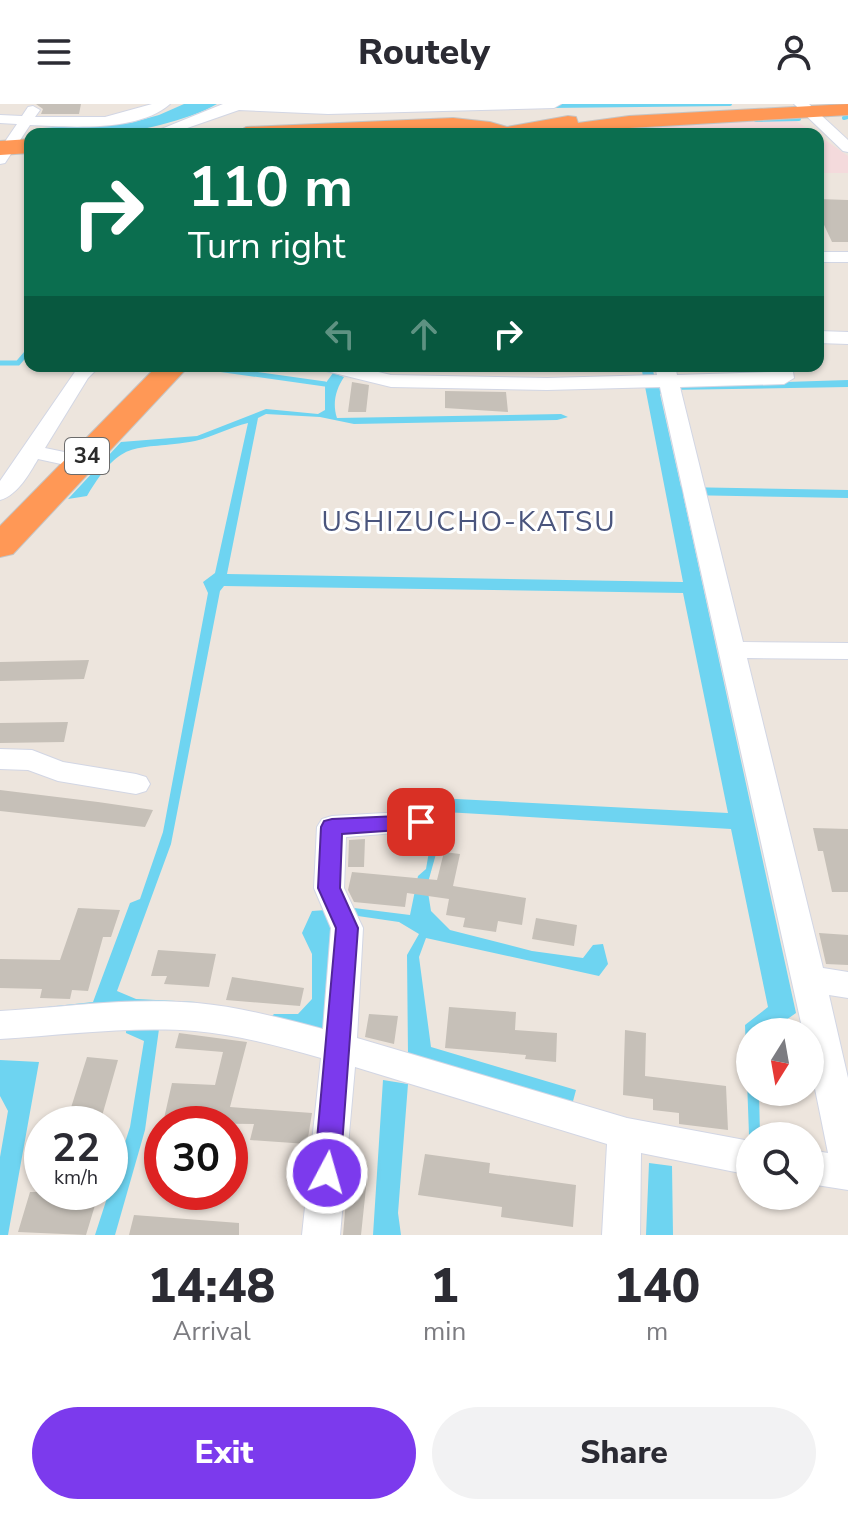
<!DOCTYPE html>
<style>
:root{--surface:#fff;--page:#f2f2f3;--text:#2b2b33;--muted:#7c7c81;--accent:#7c3aed}
body{margin:0;font-family:"Nunito Sans",sans-serif;background:var(--page);color:var(--text);height:100vh;display:flex;flex-direction:column;font-size:30px;white-space:nowrap}
*{box-sizing:border-box;margin:0}
p{font-size:26px;color:var(--muted)}
.icon{flex:none;width:44px;height:44px;fill:none;stroke:currentColor;stroke-width:2;stroke-linecap:round;stroke-linejoin:round}
.map{position:relative;height:1131px;overflow:hidden}
.side{display:flex;flex-direction:column;background:var(--surface);flex:1}
.side>*{flex:none}
.banner{position:absolute;left:24px;top:24px;width:800px;height:244px;border-radius:16px;box-shadow:0 2px 6px #0004;background:#0b6e4f;color:#fff;overflow:hidden}
.needle{width:52px;rotate:191deg}
.fabs{position:absolute;left:736px;top:914px;display:grid;gap:16px}
.fabs a{display:grid;place-items:center;width:88px;height:88px;border-radius:50%;background:var(--surface);box-shadow:0 2px 6px #0004;font-size:40px}
.speed{position:absolute;left:24px;top:1002px;display:flex;gap:16px;font-size:40px;font-weight:700;text-align:center}
.speed>*{display:grid;place-content:center;width:104px;height:104px;border-radius:50%;background:var(--surface);box-shadow:0 2px 6px #0004;line-height:1}
.speed small{font-size:20px;font-weight:400}
.speed .limit{border:12px solid #d22;background:#fff;color:#111}
.pin{position:absolute;display:grid;place-items:center;width:68px;height:68px;color:#fff;margin:-34px;border-radius:16px;box-shadow:0 4px 12px #0006}
.me{position:absolute;width:88px;margin:-44px;rotate:6deg;stroke-linejoin:round;filter:drop-shadow(0 0 6px #0008)}
.turn{display:flex;align-items:center;gap:28px;height:168px;padding:0 32px;font-size:36px}
.turn .icon{width:104px;height:104px;stroke-width:2.5}
.turn b{display:block;font-size:56px;line-height:68px}
.lanes{display:flex;align-items:center;height:76px;padding:0 32px;background:#0003;justify-content:center;gap:40px;direction:ltr}
.lanes .off{opacity:.35}
.eta{display:flex;justify-content:space-evenly;align-items:center;height:136px;text-align:center}
.eta b{font-size:48px;font-weight:800;line-height:56px}
.button{display:flex;gap:16px;margin-top:auto;padding:16px 32px}
.button a{flex:1;height:92px;border-radius:48px;background:var(--accent);color:#fff;font-size:32px;font-weight:800;line-height:92px;text-align:center}
.button a+a{background:var(--page);color:var(--text)}
header{display:flex;justify-content:space-between;align-items:center;height:104px;padding:0 32px;background:var(--surface);font-size:36px;font-weight:800}
.map>svg:first-child{display:block}
.medical{fill:#f4dadc}
.water{fill:#6ed4f1}
.lines{fill:none;stroke-linecap:round;stroke-linejoin:round}
.stream-far1{stroke:#6ed4f1;stroke-width:4}
.stream{stroke:#6ed4f1;stroke-width:5}
.building{fill:#c6c0b8}
.minor-casing{stroke:#d2d6e4;stroke-width:2}
.highway-casing{stroke:#c4c4c4;stroke-width:2}
.minor{fill:#fff;fill-rule:evenodd}
.highway{fill:#ff9856;fill-rule:evenodd}
.route{fill:#7c3aed;stroke:#51269a;stroke-width:2}
.labels{text-anchor:middle;dominant-baseline:central;stroke-width:6;stroke-linejoin:round;paint-order:stroke}
.shield{fill:#fff;stroke:#6b6b6b;stroke-width:2}
.shield-label{font-size:22px;font-weight:bold;fill:#2b2b2b}
.quarter-label{font-size:28px;letter-spacing:2px;fill:#4a557d;stroke:#fff}
</style>
<header><svg class="icon" aria-label="menu" viewBox="0 0 24 24"><path d="M4 6h16M4 12h16M4 18h16"/></svg>Routely<svg class="icon" aria-label="person" viewBox="0 0 24 24"><circle cx="12" cy="8" r="4"/><path d="M4 21q1-7 8-7t8 7"/></svg></header>
<div class="map">
<svg width="848" height="1131" viewBox="0 0 848 1131">
<rect width="100%" height="100%" fill="#ede5dd"/>
<path class="medical" d="M732,17H796L816,30H660L656,21Z
M818,31L848,52V69H818Z"/>
<path class="water" d="M184,0H217C189,16 132,30 101,30L104,26L98,24H42L130,19L159,11Z
M641,262H652L656,280L662,282L848,276V283L668,286L660,290L681,383L848,386V394L683,391L796,909L769,928H750V988H759L760,1032L749,1031L745,921L768,903L731,725L445,708L439,711L434,705L437,694L728,709L683,489L224,482L220,487L171,740L117,887L136,895L196,898V902L19,906L93,898L130,799L140,795L163,728L208,489L203,478L215,469L248,319C230,323 213,333 195,337C134,348 124,331 87,392L68,395L121,338L197,332L266,305L318,310L325,306V280L333,269L344,273C336,285 332,299 337,314L561,310L568,313L557,316L354,320L320,313L266,310L258,314L227,470L683,478Z
M432,730L441,732L427,782L431,807L450,826L532,847L583,854L593,841L603,840L608,860L599,872L426,834L419,853L431,943L576,986L572,1001L408,951L407,851L419,830L399,818L351,811L336,830L325,921L320,927L269,915L274,910H298L312,895V850L302,829L312,807L354,804L410,811L418,772L426,765Z
M126,925H159L145,1026L115,1131H95L130,1023L144,937L126,929Z
M0,956L39,958L8,1131H0V1053L8,1007L0,992Z
M383,976L408,980L398,1109L401,1131H373Z
M649,1059L672,1062L673,1131H646Z"/>
<g class="lines">
<path class="stream-far1" d="M550,2L730,0
M844,14L848,13
M756,16L799,15"/>
<path class="stream" d="M0,259H18L30,245
M196,262L325,280"/>
</g>
<path class="building" d="M36,0H81L79,10H41L43,5Z
M818,95L848,96V138H832L818,108Z
M352,278L369,281L366,308H348Z
M445,287L506,288L508,308L445,304Z
M89,556L84,575L0,577V558Z
M68,618L64,638L0,639V619Z
M0,686L98,698L153,706L145,723L0,707Z
M813,724L848,725V788H832L823,747H818Z
M365,735L364,763H348L349,736Z
M444,748L460,750L453,782L526,794L522,821L498,817L496,828L463,823L465,814L446,811L449,795L407,789L405,803L354,798L348,786L352,768L437,776Z
M78,804L120,806L111,833H103L88,887L72,886L70,895L40,894L42,885L0,884V855L60,856Z
M536,814L577,821L574,842L532,835Z
M819,829L848,831V861L826,860Z
M158,846L216,850L209,883L164,880L167,872H151Z
M232,873L304,884L300,902L226,896Z
M449,903L516,908L515,926L557,929L556,958L525,955L526,951L445,944Z
M369,910L398,912L394,940L365,933Z
M625,926L646,929L645,972L726,982L728,1026L679,1020V1009L653,1006V995L623,991Z
M179,929L247,938L230,1003L312,1009L307,1040L250,1036L254,1020L163,1019L172,979L215,981L223,948L175,944Z
M87,953L118,956L102,1012L69,1010Z
M425,1050L490,1059L489,1069L576,1081L573,1123L501,1113L502,1103L418,1091Z
M348,1073L367,1074L361,1131H343Z
M30,1088H99L86,1131L18,1128Z
M134,1111L239,1119V1131H129Z"/>
<g class="lines">
<defs>
<path id="minor" d="M152,0H170C139,28 70,23 30,21L5,59L0,60V45L17,20L0,19V11L22,12L28,3L33,2L40,6L35,13H105Z
M223,0H561L554,4L328,10L239,6L170,30H149Z
M794,0H809L848,36V48L843,47Z
M818,148H848V158H818Z
M818,227L848,228V240L818,239Z
M79,262H100L88,274L45,344L69,349L72,354L61,360L38,355C29,370 18,391 0,396V377Z
M319,262H353L391,271L547,274L657,271L655,262H675L677,271L773,268L772,262H792L794,274L784,280L680,283L743,538L848,539V555L747,554L823,864L848,868V894L829,891L848,974V1086L810,1080V1046L828,1049L810,960V928H803L660,283L547,286L391,283L322,266Z
M0,645L32,646L63,658L136,670L146,673L150,680L146,687L136,690L58,677L28,666L0,665Z
M421,707L431,710L436,718L431,726L346,733L344,784L363,824L357,934L627,1014L750,1037V1071L641,1049L640,1131H602L607,1040L355,963L340,1131H302L321,954C279,942 238,931 195,927C131,922 64,931 0,935V907C65,903 132,893 197,899C240,903 281,914 323,925L331,824L314,784L317,723L322,715L332,712Z"/>
<path id="highway" d="M848,0V11L629,24L589,30H486L453,26L235,30L246,23L453,14L490,18L507,23L568,12L576,13L578,19L629,12Z
M30,35V49L0,51V37Z
M157,262H189L13,450L0,453V422Z"/>
</defs>
<use href="#minor" class="minor-casing"/>
<use href="#highway" class="highway-casing"/>
<use href="#minor" class="minor"/>
<use href="#highway" class="highway"/>
</g>
<path class="route" d="M421,711L428,713L431,718L428,724L342,730L340,784L358,824L340,1069L336,1077L327,1081L318,1077L314,1069L336,824L318,784L321,723L324,717L332,715Z"/>
<g class="labels">
<rect class="shield" x="65" y="334" width="44" height="36" rx="6"/>
<g class="shield-label">
<text x="87" y="352">34</text>
</g>
<g class="quarter-label">
<text x="469" y="418">USHIZUCHO-KATSU</text>
</g>
</g>
</svg>
<div class="fabs">
<a><svg class="needle" viewBox="-14 -14 28 28"><path d="M0-13l5 13h-10z" fill="#e53935"/><path d="M0 13l5-13h-10z" fill="#7c7c81"/></svg></a>
<a><svg class="icon" aria-label="search" viewBox="0 0 24 24"><circle cx="10" cy="10" r="6"/><path d="M15 15l6 6"/></svg></a>
</div>
<div class="speed"><div>22<small>km/h</small></div><div class="limit">30</div></div>
<div class="pin" style="left:421px;top:718px;background:#d93025"><svg class="icon" aria-label="arrive" viewBox="0 0 24 24"><path d="M6 21V4h12l-3 4 3 4H6"/></svg></div>
<svg class="me" style="left:327px;top:1069px" viewBox="-20 -20 40 40"><circle r="17" fill="#7c3aed" stroke="#fff" stroke-width="3"/><path d="M0-11L8 9 0 5-8 9z" fill="#fff"/></svg>
<div class="banner">
<div class="turn"><svg class="icon" aria-label="right" viewBox="0 0 24 24"><path d="M7 20v-9h11M14 6l5 5-5 5"/></svg><div><b>110 m</b>Turn right</div></div>
<div class="lanes"><svg class="icon off" aria-label="left" viewBox="0 0 24 24"><path d="M17 20v-9H6M10 6l-5 5 5 5"/></svg><svg class="icon off" aria-label="ahead" viewBox="0 0 24 24"><path d="M12 20V5M6 11l6-6 6 6"/></svg><svg class="icon" aria-label="right" viewBox="0 0 24 24"><path d="M7 20v-9h11M14 6l5 5-5 5"/></svg></div>
</div>
</div>
<section class="side">
<div class="eta">
<div><b>14:48</b><p>Arrival</p></div>
<div><b>1</b><p>min</p></div>
<div><b>140</b><p>m</p></div>
</div>
<div class="button"><a>Exit</a><a>Share</a></div>
</section>
